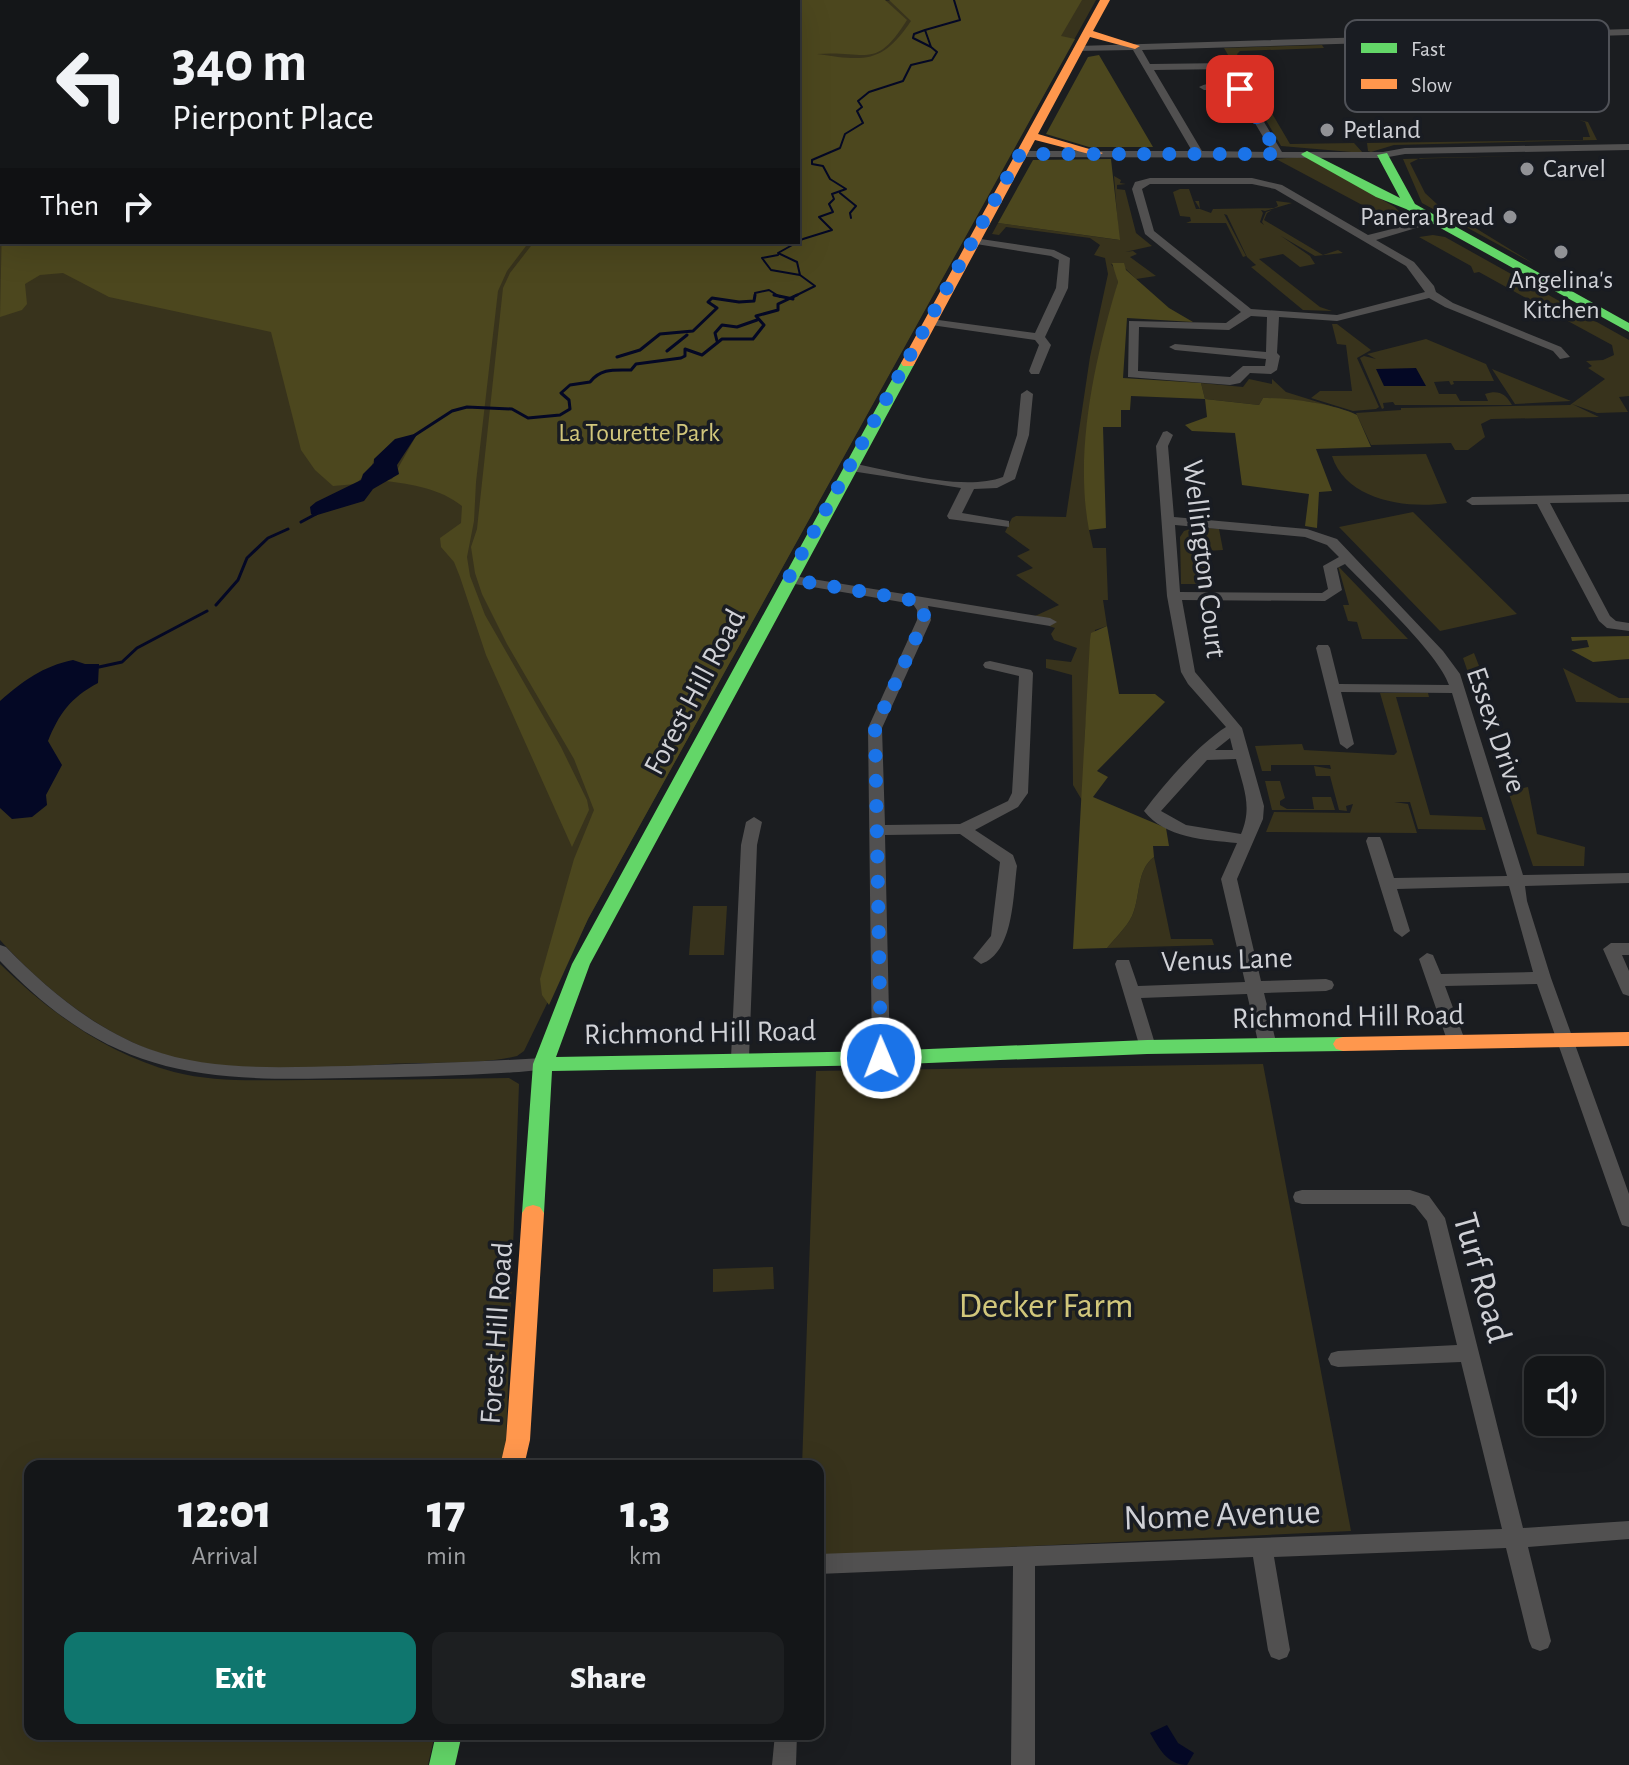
<!DOCTYPE html>
<style>
:root{--surface:#141618;--page:#1d1f21;--text:#f1f3f6;--muted:#9d9fa2;--line:#333537;--accent:#0f766e}
body{margin:0;font-family:"Alegreya Sans",sans-serif;background:var(--page);color:var(--text);height:100vh;display:flex;flex-direction:column;font-size:30px;white-space:nowrap}
*{box-sizing:border-box;margin:0}
p{font-size:26px;color:var(--muted)}
.icon{flex:none;width:44px;height:44px;fill:none;stroke:currentColor;stroke-width:2;stroke-linecap:round;stroke-linejoin:round}
.map{position:relative;flex:1;overflow:hidden}
.side{position:absolute;left:24px;top:1460px;width:800px;height:280px;display:flex;flex-direction:column;background:var(--surface);border-radius:16px;box-shadow:0 8px 32px #0002,0 0 0 2px var(--line)}
.side>*{flex:none}
.hud{position:absolute;left:0px;top:0px;width:800px;height:244px;box-shadow:0 8px 32px #0002,0 0 0 2px var(--line);background:#141618;color:var(--text);overflow:hidden}
.tools{position:absolute;left:1524px;top:1356px;display:grid;gap:16px}
.tools a{display:grid;place-items:center;width:80px;height:80px;border-radius:16px;background:var(--surface);box-shadow:0 8px 32px #0002,0 0 0 2px var(--line);font-size:40px}
.pin{position:absolute;display:grid;place-items:center;width:68px;height:68px;color:#fff;margin:-34px;border-radius:16px;box-shadow:0 4px 12px #0006}
.me{position:absolute;width:88px;margin:-44px;rotate:359deg;stroke-linejoin:round;filter:drop-shadow(0 0 6px #0008)}
.turn{display:flex;align-items:center;gap:28px;height:168px;padding:0 40px;font-size:36px}
.turn .icon{width:104px;height:104px;stroke-width:2.5}
.turn b{display:block;font-size:56px;line-height:68px}
.then{display:flex;align-items:center;height:76px;padding:0 40px;background:#0003;gap:16px;font-size:30px}
.eta{display:flex;justify-content:space-evenly;align-items:center;height:136px;text-align:center}
.eta b{font-size:48px;font-weight:800;line-height:56px}
.action{display:flex;gap:16px;margin-top:auto;padding:16px 40px}
.action a{flex:1;height:92px;border-radius:16px;background:var(--accent);color:#fff;font-size:32px;font-weight:800;line-height:92px;text-align:center}
.action a+a{background:var(--page);color:var(--text)}
.map>svg:first-child{display:block}
.green{fill:#38331c}
.forest{fill:#4c471e}
.water{fill:#040825}
.lines{fill:none;stroke-linecap:round;stroke-linejoin:round}
.stream-far1{stroke:#040825;stroke-width:2}
.stream{stroke:#040825;stroke-width:3}
.river{fill:#040825;fill-rule:evenodd}
.street{fill:#515050;fill-rule:evenodd}
.fast{fill:#63d668;fill-rule:evenodd}
.slow{fill:#ff974d;fill-rule:evenodd}
.route{stroke:#1a73e8;stroke-width:14;stroke-dasharray:0 25.2}
.poi-dot{fill:#919296;stroke:#191c22;stroke-width:3}
.labels{text-anchor:middle;dominant-baseline:central;stroke-width:7;stroke-linejoin:round;paint-order:stroke}
.far-poi-label{font-size:26px;fill:#d0d1d6;stroke:#191c22;text-anchor:start}
.far-park-label{font-size:26px;fill:#d1c67b;stroke:#191c22}
.street-label{font-size:30px;fill:#d0d1d6;stroke:#191c22}
.near-street-label{font-size:36px;fill:#d0d1d6;stroke:#191c22}
.near-park-label{font-size:36px;fill:#d1c67b;stroke:#191c22}
.key{fill:#191c22;stroke:#505258;stroke-width:2}
.key-label{font-size:22px;fill:#d0d1d6}
</style>
<div class="map">
<svg width="1629" height="1765" viewBox="0 0 1629 1765">
<rect width="100%" height="100%" fill="#1b1d20"/>
<path class="green" d="M0,0H116L2,2V242H798V2H316L1096,0L588,919L524,1051L517,1056C482,1065 426,1062 389,1064C329,1068 265,1073 205,1064C124,1053 54,999 0,940Z
M1322,45L1324,48L1240,51L1237,54L1290,144L1354,143L1363,153L1281,146L1224,48Z
M1579,120L1588,122L1597,140L1394,145L1371,152L1368,151L1367,143L1583,140V137H1590L1585,122Z
M1525,156L1420,158L1410,163L1425,193L1438,205L1534,264L1422,203L1403,159Z
M1297,157L1307,158L1395,207L1406,219L1396,223L1276,159Z
M1114,176L1121,180L1120,183L1126,184L1117,185V189L1125,190L1136,233L1152,246L1125,252L1133,251L1137,254L1130,257L1156,276L1136,279L1124,267L1111,264L1116,271L1118,282L1100,357L1089,530L1093,548H1106L1108,600H1103L1107,626L1095,630L1085,730L1083,802L1073,785L1072,675L1046,668V659L1071,662L1077,648L1054,640L1051,634L1055,628L1049,626L1053,620L1035,616L1059,605L1016,575L1033,568L1017,556L1030,550L1005,532L1012,518L1016,516L1066,517L1090,357L1108,274L1105,258L1094,255L1100,245L1090,238L1006,227L999,235L992,234L998,223L1119,240Z
M1180,189H1189L1196,209H1200L1195,201H1199L1200,209L1211,213L1213,209L1274,208L1278,206L1276,201L1292,203L1265,211L1261,210L1263,213L1260,222L1264,225L1262,222L1266,212L1272,210L1267,213L1264,220L1323,255L1338,250L1343,253L1315,256L1281,236L1310,256L1315,264L1300,267L1283,254L1259,259L1320,307L1332,311L1303,310L1251,267L1256,265L1247,257L1227,215L1224,214L1246,256L1243,257L1226,223H1186L1191,221L1190,217L1180,216L1173,192Z
M1433,235L1445,237L1629,340V396L1619,397L1628,412L1597,413L1572,404L1599,417L1491,419L1481,424L1485,437L1468,450H1455L1451,443L1371,445L1356,413L1401,410V408L1570,405L1605,379L1588,368L1592,366L1586,361L1603,360L1614,355L1612,345L1566,320L1551,316L1553,313L1479,272L1474,273L1471,266L1419,237Z
M1332,324H1337L1371,350L1357,358L1379,407L1376,409L1353,411L1311,398L1320,391H1352L1346,345L1337,344Z
M1426,339L1486,364L1494,381H1453L1454,384L1451,385L1449,381L1434,382L1439,394H1456L1460,401H1488L1485,394C1498,390 1505,393 1512,405H1395L1393,402L1383,403L1384,408L1382,409L1360,358L1364,356L1376,359L1367,354Z
M1492,369L1571,401L1515,404Z
M1249,379L1272,384V379L1286,392L1353,413L1310,402L1263,398L1259,405L1205,399L1201,383L1243,387Z
M1426,454L1447,503C1408,509 1346,501 1332,456Z
M1413,512L1517,614L1440,631L1339,527Z
M1196,527L1219,529L1223,550L1206,551L1213,584H1181L1180,537L1184,531Z
M1338,566L1408,639H1362L1357,622L1348,621L1343,605H1349Z
M1474,653L1502,725H1486L1463,658Z
M1563,668L1619,698H1629V703L1576,702Z
M1380,693H1428L1429,697H1396L1430,815L1482,817L1486,830L1418,829L1410,802H1394L1408,804L1417,833L1266,832L1274,812L1350,813L1353,804L1346,806L1347,811L1339,810L1330,776H1316L1314,766L1331,769L1330,765H1271V771H1262L1255,746L1302,744L1304,750L1394,755L1397,752Z
M1265,781H1280L1285,798L1280,801V805L1287,809H1314L1312,797H1331L1335,810H1272Z
M1528,787L1537,834L1585,847L1584,866H1533L1508,791Z
M1154,857L1171,939H1212L1214,945L1107,948C1115,938 1126,928 1132,916C1141,896 1136,870 1154,857Z
M693,906H727L724,955H689Z
M0,964C49,1012 107,1054 174,1072C217,1083 263,1080 308,1080C375,1080 442,1079 509,1078L519,1084L506,1440L502,1466H30V1734H435L428,1765H0Z
M1263,1064L1351,1531L818,1556V1466H802L816,1071Z
M773,1267L774,1289L713,1292V1269Z"/>
<path class="forest" d="M576,0H885L907,20C875,71 867,50 817,54C865,61 882,64 911,21L889,0H1082L1061,36L1075,39L588,919L549,1005L542,995L540,979L574,859L594,810L574,759L507,644L482,594L475,573L471,547L477,529L503,288L510,273L534,242H798V56L801,55H798V2H566Z
M1099,55L1153,147H1089L1046,134L1088,57Z
M1111,159L1120,240L998,223L1033,160Z
M2,222V242H529L507,271L498,291L476,482L474,521L467,557L470,576L485,615L561,747L587,800L589,810L572,847L486,655L460,577L454,562L441,547L440,538L461,523L462,506C441,489 412,484 385,481L392,479L417,434L395,440L374,459L371,468L356,484L333,486L315,470L301,450L271,332L109,297L63,273L40,275L25,284L27,304L22,310L0,317Z
M1112,263H1124L1126,270L1169,308L1193,322L1127,318L1123,378L1201,383L1205,399L1259,405L1263,398C1291,398 1334,404 1357,415L1371,447L1316,449L1332,491L1319,492L1317,528L1305,526L1309,494L1242,485L1235,433L1192,431L1185,425L1207,417L1205,399L1131,396L1130,410H1121V427H1103L1106,528L1089,530C1074,451 1095,358 1118,282Z
M1107,626L1119,694H1155L1165,702L1097,771L1108,777L1093,797L1166,828L1169,846H1153L1154,857C1136,870 1141,896 1132,916C1126,928 1115,938 1107,948L1073,949L1090,640L1091,633Z
M1629,636V659L1593,662L1571,650L1589,647L1587,640L1572,641L1571,637Z"/>
<path class="water" d="M1416,368L1426,386H1384L1376,369Z
M418,433L397,465L399,474L373,489L364,501L314,516L311,514L310,507L316,502L361,480L363,474L374,463V459L395,439Z
M73,660L85,664H99L98,683C70,698 59,714 48,741L62,765L46,795L47,805L32,817L12,819L0,808V701C23,681 43,666 73,660Z
M1167,1725L1178,1743L1194,1753L1187,1765C1167,1765 1159,1748 1150,1733Z"/>
<g class="lines">
<path class="stream-far1" d="M925,30L914,34L913,38L931,47
M840,193L856,206L850,213L851,218
M778,255L762,258L771,270L800,275
M755,297V293L769,290L780,297
M793,297L815,286L800,275L797,262L778,253L803,239L832,230L819,217L833,212L829,204L834,199L832,194L846,189L830,179L823,166L812,164V160L840,148L845,134L863,123L857,111L862,107L858,101L869,92L903,81L911,65L932,60L937,52L931,47L925,30L960,20L954,0"/>
<path class="stream" d="M774,295L793,299
M717,341L715,333L722,325L737,327L757,320
M667,351L687,335
M617,357L640,350L660,334L693,331L717,308L708,302L712,298L739,302L754,301L755,295
M415,435L452,411L467,407L512,409L528,418L560,415L570,409L569,400L561,393L570,385L590,382C601,368 614,370 631,370L636,364L681,358L685,356V349L702,355L722,339H753L764,325L756,316L778,310V304L797,295
M301,522L316,514
M216,605L238,580L247,558L268,538L288,529
M99,667L122,662L137,648L207,611"/>
<path class="river" d="M0,116L2,117V127L0,126Z"/>
<path class="street" d="M1629,29V35L1142,50L1150,64L1229,63L1234,66L1229,69L1154,70L1202,151L1272,152L1236,91L1204,90L1199,87C1212,80 1230,83 1243,87L1282,152H1383L1405,148L1629,144V150L1405,154L1383,158L1020,157L1015,154L1020,151H1192L1133,50L1075,51L1073,49L1078,46Z
M1150,178H1252L1282,185L1368,235L1436,218V222L1376,240L1414,262L1434,286L1436,292L1453,303L1561,347L1570,357L1560,359L1553,351L1445,307L1429,298L1337,321L1279,317L1277,353L1280,356L1277,370L1271,374L1250,373L1240,383L1230,385L1128,377L1129,321L1226,323L1241,312L1145,234L1132,189L1135,182ZM1150,184H1252L1275,189L1406,266L1425,292L1337,315L1251,309L1154,231L1142,189ZM1251,316L1267,317L1266,352L1175,344L1169,347L1175,350L1266,359L1265,366H1243L1230,377L1138,371L1139,327L1229,330Z
M974,238L1054,250L1070,258L1068,288L1045,337L1051,345L1039,374H1031L1029,371L1039,345L1035,340L931,325L925,322L931,319L1035,333L1056,288L1059,260L1051,256L970,243V239Z
M1027,390L1033,394L1029,435L1015,479L997,488L974,489L962,513L1009,521V527L949,519L947,516L961,488L851,471L845,467L851,463C893,471 963,492 1003,477L1017,435L1021,394Z
M1167,431L1173,435L1168,446L1174,517L1307,529L1337,539L1443,651L1460,674L1523,875L1629,873V883L1525,886L1527,901L1551,978L1629,1194V1227L1622,1225L1620,1220L1537,984L1445,986L1466,1043L1463,1047H1451L1448,1043L1419,959L1427,953L1433,955L1441,974L1533,972L1509,886L1397,889L1410,931L1402,937L1394,931L1366,841L1368,837H1380L1382,841L1394,878L1507,876L1452,693L1341,692L1354,744L1347,749L1340,744L1316,648L1318,645H1328L1330,648L1339,684L1449,685C1439,654 1371,591 1345,564L1337,568L1342,590L1325,601L1182,600L1195,672L1242,728L1264,806L1263,819L1237,879L1261,981L1326,979L1332,981L1334,985L1332,989L1326,991L1264,993L1277,1046L1274,1050H1262L1259,1046L1247,994L1141,998L1156,1047L1153,1051H1141L1115,964L1117,960H1129L1138,986L1245,982L1221,879L1237,843C1205,840 1165,838 1144,811C1164,784 1199,744 1226,727L1188,684L1181,672L1167,596L1156,446L1163,432ZM1175,525L1305,537L1327,545L1339,557L1323,566L1328,589L1322,593L1180,592ZM1230,738L1233,750H1215ZM1236,759C1243,787 1253,806 1241,834L1186,825L1161,811L1207,760Z
M1629,494V502L1550,503L1610,616L1616,621L1629,623V631L1607,628L1599,621L1537,504L1472,505L1466,501L1472,497Z
M788,575L1050,618L1057,622L1050,626L928,606L931,620L882,728L885,825L960,824L1008,801L1012,793L1019,676L985,668L983,665L985,662L990,661L1031,670L1033,673L1028,793L1018,807L975,830L1013,855L1017,866C1013,895 1014,953 981,964L973,958L991,936L1000,862L960,834L885,835L890,1058L887,1062H875L872,1058L868,728L917,620V610L913,604L783,582V576Z
M754,817L762,822L757,845L749,1058L746,1062H734L731,1058L741,845L746,822Z
M1611,943H1629V955H1622L1629,971V996L1623,994L1621,990L1603,949Z
M0,945L6,947C47,989 93,1028 149,1049C212,1072 282,1067 348,1066C413,1064 478,1062 543,1058L549,1059L552,1064L549,1069L519,1072C462,1076 405,1077 349,1078C198,1082 110,1076 0,961Z
M1302,1190H1410L1429,1196L1445,1218L1523,1528L1629,1521V1539L1528,1547L1551,1641L1548,1648L1540,1651L1532,1648L1529,1641L1506,1548L1274,1557L1290,1650L1287,1657L1279,1660L1271,1657L1268,1650L1253,1557L1035,1566V1765H1011L1013,1566L818,1574V1554L1502,1529L1461,1362L1338,1367L1331,1365L1328,1359L1331,1353L1338,1351L1457,1345L1427,1221L1415,1206L1410,1204H1302L1295,1202L1293,1197L1295,1192Z
M775,1734H797L796,1765H772Z"/>
<path class="fast" d="M1307,151L1400,198L1377,155L1387,153L1415,204L1629,323V332L1406,209L1376,197L1303,156L1301,154Z
M908,359L915,363L590,964L556,1057L881,1051L1147,1040L1343,1037L1350,1039L1353,1044L1350,1049L1343,1051L1147,1054L881,1065L552,1071L544,1213L540,1219L533,1221L526,1219L522,1213L533,1064L572,964L901,363Z
M436,1734H462L455,1765H429Z"/>
<path class="slow" d="M1100,0H1110L1093,31L1140,46L1135,49L1090,37L1038,134L1103,153L1097,156L1035,140L915,363L913,366H903L901,363Z
M1629,1032V1046L1343,1051L1336,1049L1333,1044L1336,1039L1343,1037Z
M533,1205L540,1207L544,1213L530,1440L524,1466H500L506,1440L522,1213L526,1207Z"/>
</g>
<g class="lines">
<path class="route" d="M881,1058L875,728L924,620V610L918,601L788,579L1020,154H1278L1240,89"/>
</g>
<g class="poi-dot">
<circle cx="1327" cy="130" r="8"/>
<circle cx="1527" cy="169" r="8"/>
<circle cx="1510" cy="217" r="8"/>
<circle cx="1561" cy="252" r="8"/>
</g>
<g class="labels">
<g class="far-poi-label">
<text x="1343" y="130">Petland</text>
<text x="1543" y="169">Carvel</text>
<text x="1494" y="217" text-anchor="end">Panera Bread</text>
<text x="1561" y="280" text-anchor="middle">Angelina's<tspan x="1561" dy="30">Kitchen</tspan></text>
</g>
<g class="far-park-label">
<text x="639" y="433">La Tourette Park</text>
</g>
<g class="street-label">
<text transform="translate(1204 559) rotate(83)">Wellington Court</text>
<text transform="translate(695 692) rotate(-62)">Forest Hill Road</text>
<text transform="translate(1496 730) rotate(71)">Essex Drive</text>
<text transform="translate(1227 960) rotate(-2)">Venus Lane</text>
<text transform="translate(1348 1017) rotate(-1)">Richmond Hill Road</text>
<text transform="translate(700 1033) rotate(-1)">Richmond Hill Road</text>
<text transform="translate(497 1333) rotate(-86)">Forest Hill Road</text>
</g>
<g class="near-street-label">
<text transform="translate(1482 1278) rotate(74)">Turf Road</text>
<text transform="translate(1222 1515) rotate(-2)">Nome Avenue</text>
</g>
<g class="near-park-label">
<text x="1046" y="1306">Decker Farm</text>
</g>
</g>
<rect x="1345" y="20" width="264" height="92" rx="12" class="key"/>
<rect x="1361" y="43" width="36" height="10" fill="#63d668"/>
<rect x="1361" y="79" width="36" height="10" fill="#ff974d"/>
<g class="key-label">
<text x="1411" y="56">Fast</text>
<text x="1411" y="92">Slow</text>
</g>
</svg>
<div class="tools">
<a><svg class="icon" aria-label="sound" viewBox="0 0 24 24"><path d="M4 9h4l5-4v14l-5-4H4zM17 9q2 3 0 6"/></svg></a>
</div>
<div class="pin" style="left:1240px;top:89px;background:#d93025"><svg class="icon" aria-label="arrive" viewBox="0 0 24 24"><path d="M6 21V4h12l-3 4 3 4H6"/></svg></div>
<svg class="me" style="left:881px;top:1058px" viewBox="-20 -20 40 40"><circle r="17" fill="#1a73e8" stroke="#fff" stroke-width="3"/><path d="M0-11L8 9 0 5-8 9z" fill="#fff"/></svg>
<div class="hud">
<div class="turn"><svg class="icon" aria-label="left" viewBox="0 0 24 24"><path d="M17 20v-9H6M10 6l-5 5 5 5"/></svg><div><b>340 m</b>Pierpont Place</div></div>
<div class="then">Then<svg class="icon" aria-label="right" viewBox="0 0 24 24"><path d="M7 20v-9h11M14 6l5 5-5 5"/></svg></div>
</div>
<section class="side">
<div class="eta">
<div><b>12:01</b><p>Arrival</p></div>
<div><b>17</b><p>min</p></div>
<div><b>1.3</b><p>km</p></div>
</div>
<div class="action"><a>Exit</a><a>Share</a></div>
</section>
</div>
